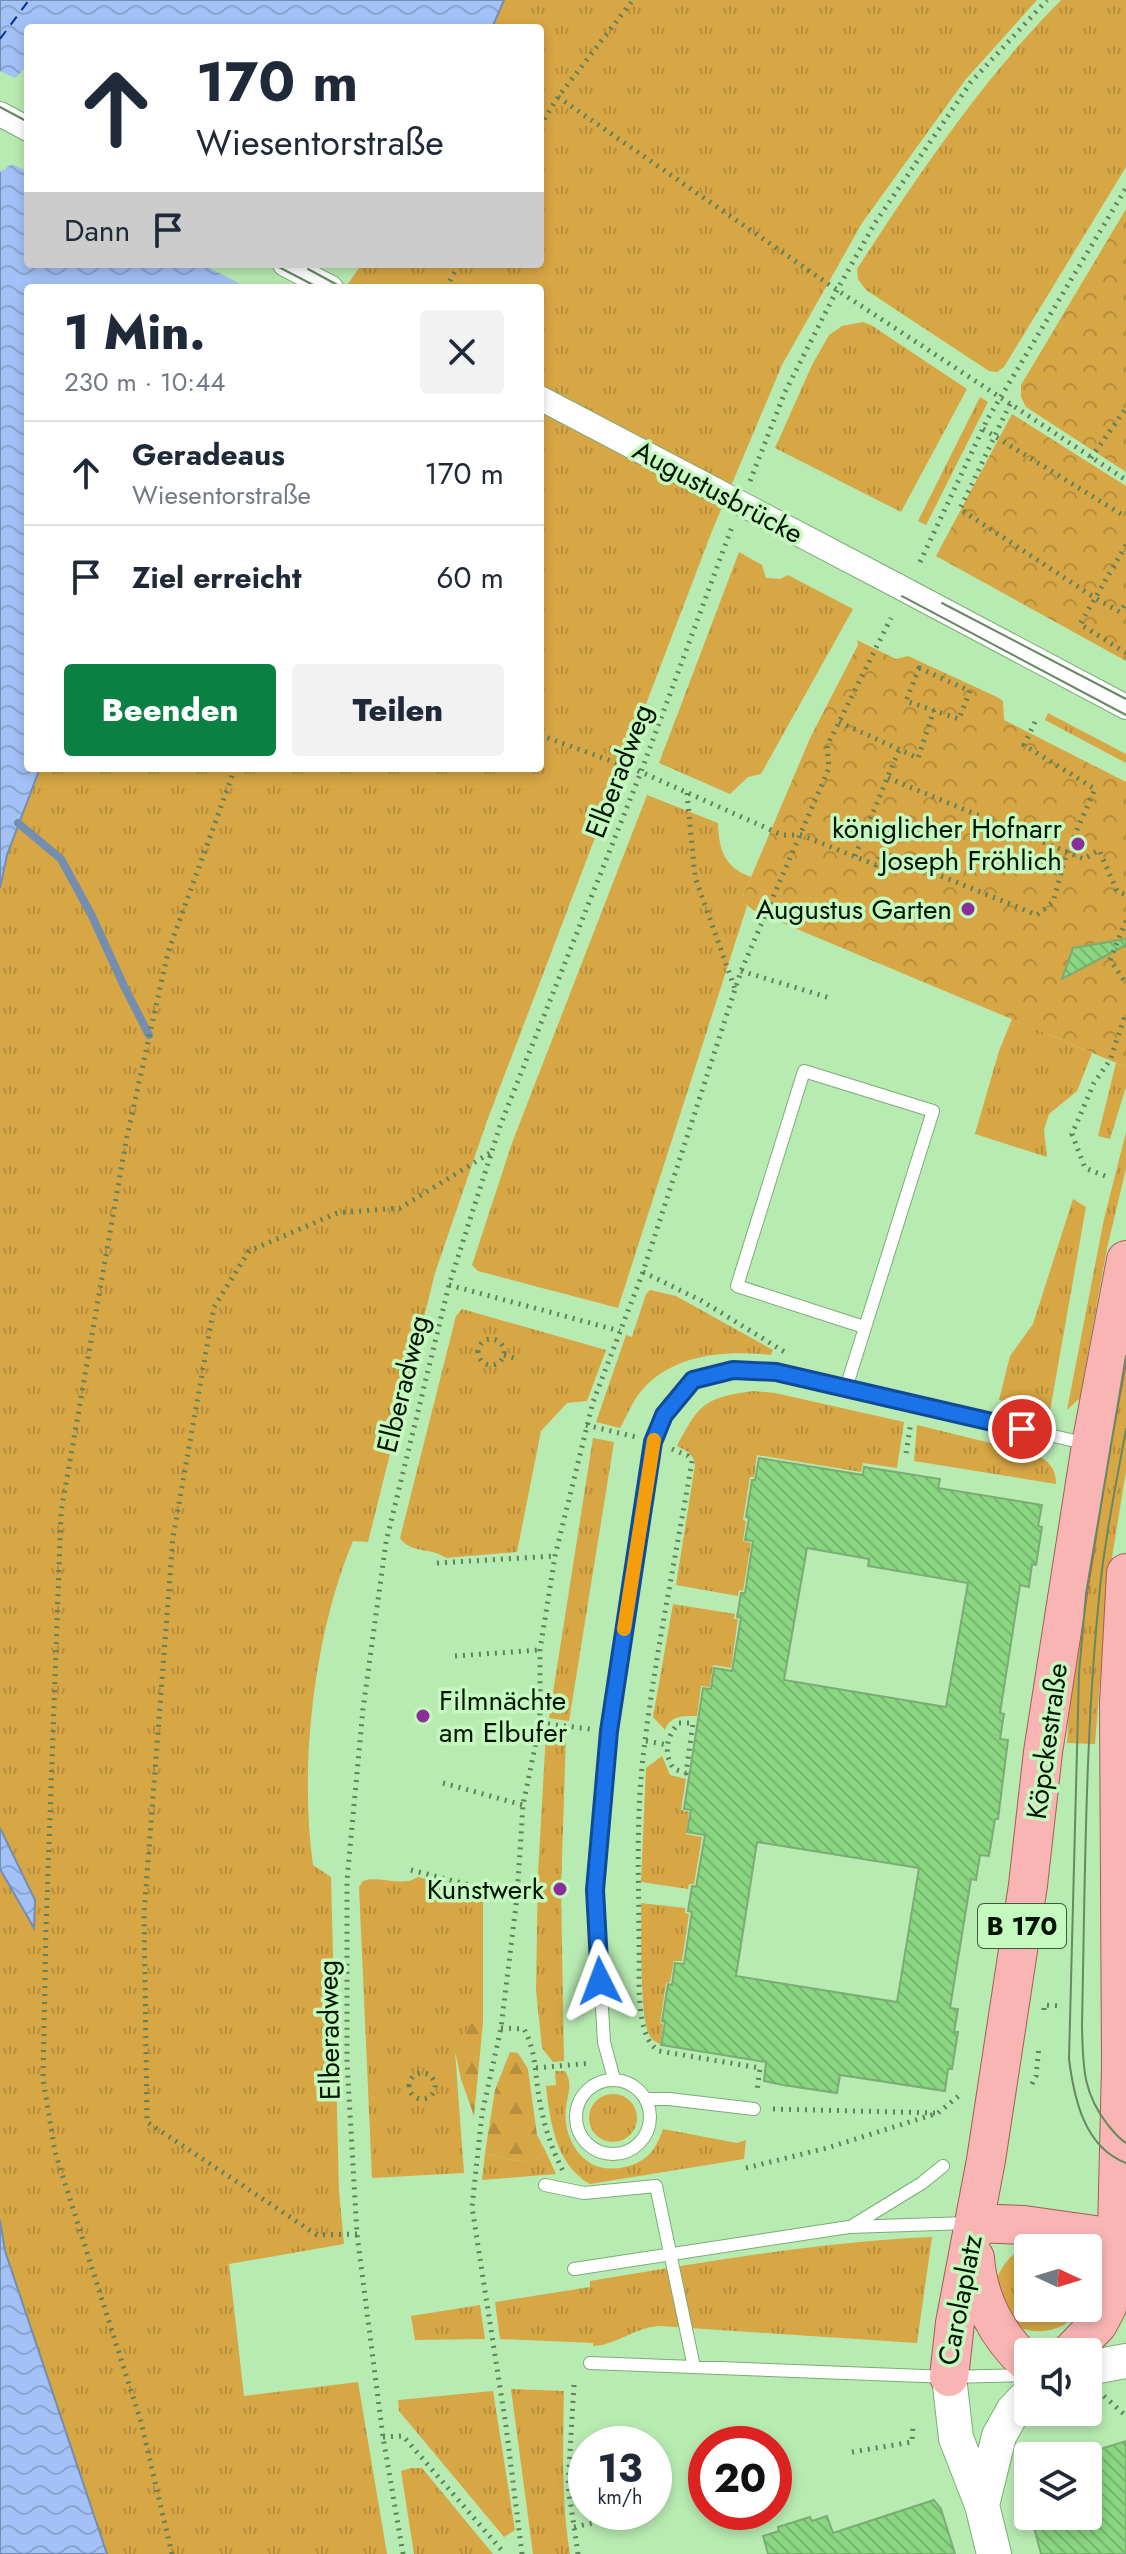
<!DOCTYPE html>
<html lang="de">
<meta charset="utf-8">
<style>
:root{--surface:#fff;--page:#f2f2f3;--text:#1f2937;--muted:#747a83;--line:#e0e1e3;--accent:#0b8043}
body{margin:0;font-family:Jost,sans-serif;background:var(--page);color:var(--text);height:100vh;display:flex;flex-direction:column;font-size:30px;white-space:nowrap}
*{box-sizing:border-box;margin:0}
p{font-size:26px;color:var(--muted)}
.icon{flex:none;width:44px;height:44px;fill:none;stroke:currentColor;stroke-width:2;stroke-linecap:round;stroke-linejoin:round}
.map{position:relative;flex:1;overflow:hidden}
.sheet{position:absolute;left:24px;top:284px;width:520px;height:488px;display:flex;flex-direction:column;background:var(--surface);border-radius:8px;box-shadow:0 4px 12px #0003}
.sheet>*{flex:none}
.banner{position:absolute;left:24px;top:24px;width:520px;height:244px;border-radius:8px;box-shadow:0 4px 12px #0003;background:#fff;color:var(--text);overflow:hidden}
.needle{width:52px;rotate:94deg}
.buttons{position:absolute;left:1014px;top:2234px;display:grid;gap:16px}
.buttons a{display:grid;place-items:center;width:88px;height:88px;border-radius:8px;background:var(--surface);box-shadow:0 4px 12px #0003;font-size:40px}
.speed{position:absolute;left:568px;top:2426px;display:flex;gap:16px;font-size:40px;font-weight:700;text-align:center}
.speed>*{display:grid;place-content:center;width:104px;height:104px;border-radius:50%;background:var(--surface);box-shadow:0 4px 12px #0003;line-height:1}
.speed small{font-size:20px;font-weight:400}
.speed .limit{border:12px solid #d22;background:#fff;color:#111}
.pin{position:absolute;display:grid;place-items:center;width:68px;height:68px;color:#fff;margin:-34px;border:4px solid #fff;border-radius:50%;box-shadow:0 2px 8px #0007}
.me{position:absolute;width:88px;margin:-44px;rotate:357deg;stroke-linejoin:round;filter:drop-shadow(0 0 6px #0008)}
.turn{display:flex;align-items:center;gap:28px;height:168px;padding:0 40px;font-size:36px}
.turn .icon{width:104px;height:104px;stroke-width:2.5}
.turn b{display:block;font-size:56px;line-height:68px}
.then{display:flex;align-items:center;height:76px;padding:0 40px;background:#0003;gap:16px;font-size:30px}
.round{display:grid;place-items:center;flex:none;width:84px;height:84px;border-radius:8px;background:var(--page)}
.overview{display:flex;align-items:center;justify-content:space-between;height:136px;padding:0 40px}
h1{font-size:48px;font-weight:800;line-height:60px}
.cta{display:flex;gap:16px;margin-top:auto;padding:16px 40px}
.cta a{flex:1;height:92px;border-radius:8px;background:var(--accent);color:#fff;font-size:32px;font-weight:800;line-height:92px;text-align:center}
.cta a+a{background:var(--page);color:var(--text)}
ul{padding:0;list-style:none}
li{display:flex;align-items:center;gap:24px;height:104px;padding:0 40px;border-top:2px solid var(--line)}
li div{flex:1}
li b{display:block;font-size:30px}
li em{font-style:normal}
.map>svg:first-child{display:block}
.grass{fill:url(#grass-tufts)}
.forest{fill:url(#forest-firs)}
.park{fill:url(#park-crowns)}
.water{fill:url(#water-waves);stroke:#738eae;stroke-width:2}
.pier{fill:#b8ebb2}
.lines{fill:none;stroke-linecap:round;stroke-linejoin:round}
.stream{stroke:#738eae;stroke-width:8}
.ferry{stroke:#003295;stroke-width:2;stroke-dasharray:10 8;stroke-linecap:butt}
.building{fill:url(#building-back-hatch);stroke:#7bac75;stroke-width:2;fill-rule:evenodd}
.lane-casing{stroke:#7cac76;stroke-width:14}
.street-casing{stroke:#7cac76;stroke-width:26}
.secondary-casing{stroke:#7cac76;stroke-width:36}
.primary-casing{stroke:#a15d55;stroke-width:40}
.path{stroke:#5f825c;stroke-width:5;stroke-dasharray:2 6;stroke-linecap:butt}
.lane{stroke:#fff;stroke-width:12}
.street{stroke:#fff;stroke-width:24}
.secondary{stroke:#fff;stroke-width:34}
.primary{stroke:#f9b5b3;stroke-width:38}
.tram{stroke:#668962;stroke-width:2}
.street-bridge-casing{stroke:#7cac76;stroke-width:26;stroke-linecap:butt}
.street-bridge{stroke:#fff;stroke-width:24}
.route-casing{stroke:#114b97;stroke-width:20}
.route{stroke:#1a73e8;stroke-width:14}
.slow{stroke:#f59e0b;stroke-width:14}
.poi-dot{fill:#8a2e99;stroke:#c5f9bf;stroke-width:3}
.labels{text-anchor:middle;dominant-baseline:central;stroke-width:7;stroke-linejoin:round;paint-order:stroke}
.shield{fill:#c5f9bf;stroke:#3e5a3b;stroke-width:2}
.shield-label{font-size:26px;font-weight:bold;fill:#041603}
.street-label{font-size:28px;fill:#041603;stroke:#c5f9bf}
.poi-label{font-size:28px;fill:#041603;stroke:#c5f9bf;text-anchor:end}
</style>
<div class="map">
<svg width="1126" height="2554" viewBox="0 0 1126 2554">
<defs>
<pattern id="grass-tufts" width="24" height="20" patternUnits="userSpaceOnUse" patternTransform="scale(2)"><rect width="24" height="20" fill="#d7a645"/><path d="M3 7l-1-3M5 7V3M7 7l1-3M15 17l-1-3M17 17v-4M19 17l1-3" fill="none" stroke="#b78e3b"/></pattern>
<pattern id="forest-firs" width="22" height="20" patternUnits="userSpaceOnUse" patternTransform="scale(2)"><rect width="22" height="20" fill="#d7a645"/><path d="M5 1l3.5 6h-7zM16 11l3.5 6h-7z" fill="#b78e3b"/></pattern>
<pattern id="park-crowns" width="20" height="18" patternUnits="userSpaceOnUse" patternTransform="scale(2)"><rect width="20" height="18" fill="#d7a645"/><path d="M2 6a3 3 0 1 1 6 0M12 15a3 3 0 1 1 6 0" fill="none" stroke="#b78e3b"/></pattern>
<pattern id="water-waves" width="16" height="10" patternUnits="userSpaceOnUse" patternTransform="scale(2)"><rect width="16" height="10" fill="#a3c1f7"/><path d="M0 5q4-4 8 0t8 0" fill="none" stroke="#8ba5d2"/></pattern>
<pattern id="building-back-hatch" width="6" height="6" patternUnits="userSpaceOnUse" patternTransform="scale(2)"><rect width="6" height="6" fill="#8ad681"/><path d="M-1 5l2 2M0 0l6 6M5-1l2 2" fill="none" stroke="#75b76e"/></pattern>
</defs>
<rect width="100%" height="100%" fill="#b8ebb2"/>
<path class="grass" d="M504,0H1037L966,79L862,223L782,365L712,531L487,1121L435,1273L368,1542L353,1541C314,1634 299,1766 313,1865L331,1877L339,2191L344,2244L229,2264L244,2396L358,2382L387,2554H107L5,2251L0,2220V1869L33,1926L35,1900L0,1828V888L7,855L40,768H540V288H340L358,264H540V28H492Z
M1061,0H1126V167L1004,367L997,372L989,371L866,290L858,279L857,269C918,175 982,80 1061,0Z
M863,322L871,325L967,389L901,512L775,448L812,365L829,335L842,326Z
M980,397L988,402L926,525L918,521Z
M739,552L762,565L766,578L780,579L788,575L853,609L761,774L748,777L730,794L659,763Z
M1048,713L1126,754V763L1045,720Z
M647,795L718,823C719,850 724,867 751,877L743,896V902L747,906L618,1308L478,1271L472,1265L512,1143Z
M1012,1019L1092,1053L1077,1091L1049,1114L1044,1130L1047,1157L975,1134L999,1051Z
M1116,1063L1126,1067V1087L1110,1139L1098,1136Z
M1126,1132V1169L1107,1248L1080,1398L1067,1410L1104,1219Z
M1073,1199L1086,1207L1050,1411L999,1400L1010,1356L1033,1324Z
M650,1290L676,1296L773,1350L771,1355C727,1350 674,1353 642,1390C633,1400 627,1416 620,1428L596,1422L626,1335L632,1337L646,1294Z
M462,1309L606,1350L587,1401L567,1403L541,1431L517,1552L446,1558C432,1547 410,1554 400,1538L456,1316Z
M1126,1328V1471L1108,1582L1095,1744L1067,1743L1071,1676Z
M753,1391L775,1393L904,1422L897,1468L863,1463L861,1472L757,1455L754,1477H750L743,1520L746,1521L743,1541L751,1543L743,1591L739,1590L738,1596L676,1585L695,1465C693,1453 687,1451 677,1446C700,1403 704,1398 753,1391Z
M917,1425L1035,1454C1049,1461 1056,1468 1056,1484L914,1461Z
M593,1438L614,1442L569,1721L549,1718Z
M673,1604L735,1614L734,1619H738L731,1668L713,1665L710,1687L701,1686L697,1716C684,1716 670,1715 665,1730L653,1717Z
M546,1733L566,1736L561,1889L564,2061L553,2062L542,2048L536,1990L538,1873Z
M662,1756L670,1775L686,1779L681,1810L689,1812L686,1834L702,1837L694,1884H689L688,1889L641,1882L646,1768Z
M418,1877L483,1893V2022L470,2025L455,2051L464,2173L372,2178L359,1887L363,1881C381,1875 401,1888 418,1877Z
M641,1903L685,1908V1913L689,1914L682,1961H674L670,1982L666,1983L660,2023L663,2024L660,2044C656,2042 653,2041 650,2036C639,2019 642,1928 641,1903Z
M555,2071H565C573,2084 568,2093 566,2107C563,2129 573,2155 594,2165C608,2171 624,2169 637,2163C652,2156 658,2143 663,2129L737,2143L746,2140L744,2159L590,2184C556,2165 550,2122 546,2086L556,2085Z
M589 2118a24 24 0 1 1 48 0a24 24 0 1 1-48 0Z
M546,2152L556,2174L482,2180L485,2153L506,2159L528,2162Z
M932,2237L917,2343L660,2326C634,2327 618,2345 593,2346V2343L500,2339L495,2302L590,2287V2281C703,2262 817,2242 932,2237Z
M1041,2242L1074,2248H1028V2308H1084C1065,2330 1040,2338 1014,2325L996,2281C1004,2258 1018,2248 1041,2242Z
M480,2305L485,2339L415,2340L411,2316Z
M511,2389L564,2391C563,2446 561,2500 570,2554H533Z
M493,2391L515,2530L504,2537L399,2411L398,2400Z
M411,2468H422L493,2554H414L401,2471Z"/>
<path class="forest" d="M483,2022L474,2116L461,2079L455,2051L470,2024Z
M510,2052L518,2053L528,2069L537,2135L546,2152L528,2162L506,2159L485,2153L495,2090Z"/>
<path class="park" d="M1126,209V472L1026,407L1021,397V385Z
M1012,414L1126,486V661L936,556Z
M857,640L896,659L908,656L997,697L1003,701L1004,720L1126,782V1067L804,932L753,910L743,902V896L811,736L858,645Z"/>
<path class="water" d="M0,0H504L492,28H28V264H358L340,288H28V768H40L7,855L0,888Z
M0,1828L35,1900L34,1928L0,1869Z
M0,2220L5,2251L107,2554H0Z"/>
<path class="pier" d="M28,65V172L12,164L0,172V71L15,78Z
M202,264H362L345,288H248Z"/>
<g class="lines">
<path class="stream" d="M18,823L61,859L92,916L124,986L149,1035"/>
<path class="ferry" d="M0,39L29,0"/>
</g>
<path class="building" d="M1126,939V945L1062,979L1073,948Z
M759,1458L863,1475L864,1467L940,1479L938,1488L1042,1505L1038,1526L1042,1527L1036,1565L1032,1564L1029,1587L1020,1585L1000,1713L1004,1714L1000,1739L1008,1740L998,1819H995L989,1856L980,1855L976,1880L971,1879L950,2008L958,2009L954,2032H958L952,2069H948L945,2091L840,2075L837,2093L783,2085L764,2081L766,2062L661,2045L665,2022L662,2021L668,1984L672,1985L675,1963L684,1964L692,1912L688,1911L692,1886L696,1887L705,1835L687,1832L691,1810L684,1809L703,1688L711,1689L714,1668L732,1671L741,1618L737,1617L741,1593H745L753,1541L745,1540L749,1518L746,1517L752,1480H755ZM807,1548L869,1559L868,1566L968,1583L946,1707L784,1680ZM757,1842L919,1868L897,2002L736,1976Z
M1126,2441V2554H1041L1031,2516H1088V2453Z
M934,2500L941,2509L955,2554H768L763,2536L779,2531L778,2527L810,2517L812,2521L827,2516L833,2533Z"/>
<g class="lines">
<defs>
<path id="lane" d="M846,1388L933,1111L804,1071L737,1286L864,1327
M614,2079L604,2042L595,1890L609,1731L653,1442C660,1425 678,1389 695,1380C717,1368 751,1371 776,1372L1088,1444
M576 2117a37 37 0 1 1 74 0a37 37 0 1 1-74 0Z
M646,2099H669L754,2109
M545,2185L584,2193L656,2186L694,2367
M852,2226L922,2183L943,2166
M574,2269L849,2227L968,2223
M590,2363L949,2377L1028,2375"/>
<path id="street" d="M0,114L28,129
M285,264L331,288
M896,585L1126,707"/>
<path id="secondary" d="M1088,2368L1126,2361
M949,2377L956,2438L982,2505L994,2554
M982,2505L999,2436L1013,2411L1028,2395"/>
<path id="primary" d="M975,2223L1024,2225L1116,2238
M975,2258C978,2299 997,2336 1028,2364
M1071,2352L1098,2324L1107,2307L1116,2272L1121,2067L1119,1703L1126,1573
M949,2377L955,2323L986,2160L1028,1885L1043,1752L1091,1445L1126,1260"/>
</defs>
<use href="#lane" class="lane-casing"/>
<use href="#street" class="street-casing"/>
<use href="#secondary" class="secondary-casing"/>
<use href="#primary" class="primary-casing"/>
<path class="path" d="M558,97L837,290L1126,480
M540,126L558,97L633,0
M446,288L459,264
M1010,404L960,509L1095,598L1120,612L1126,603
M983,429L1126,517
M1091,458L1126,408
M750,481L785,392L837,290L875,223L971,82L1047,0
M1126,545L1080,624L1126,653
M920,562L987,420L1126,188
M919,668L970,691L959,719L906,701Z
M839,722L918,758L934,710
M540,735L641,772L782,835H801L876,865L882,852L1037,915L1053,902L1067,852L1095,789L1024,745L1035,722
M888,778L1084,859L1099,850L1117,891L1126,895
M687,793L695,877L735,989
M855,856L899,750
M1126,921L1110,960L1126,983
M741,971L830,998
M1105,1176L1085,1168L1072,1134L1094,1083L1110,1060L1126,1013
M643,1272L702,1301L788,1354
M449,1285L620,1331
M478 1352a13 13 0 1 1 26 0a13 13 0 1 1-26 0Z
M504,1355L517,1359
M586,1425L636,1437
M672,1449L688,1456L692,1461C675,1562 653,1664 642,1767C636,1827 639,1888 639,1949C640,1975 634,2037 659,2051L760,2068L757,2090
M906,1453L911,1422
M437,1563L555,1556
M455,1656L540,1650
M540,1723L590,1729
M679,1723H693L686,1773L674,1769C663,1754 666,1736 679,1723Z
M646,1741L668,1745
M443,1783L523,1805
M411,1870L517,1897
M1044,2010V2005L1063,2006
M501,2028L524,2029C535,2049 535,2069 538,2091C542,2119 550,2146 563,2171
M536,2068L591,2063
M409 2086a13 13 0 1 1 26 0a13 13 0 1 1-26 0Z
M1032,2084L1036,2076L1039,2047
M773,2109L938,2113
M746,2168L827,2148L938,2113L961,2094
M357,2234L317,2235L147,2122L144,1914L173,1537L214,1307L249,1251L337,1213L400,1208L490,1153
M574,2385L568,2486L578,2554
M1104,2396L1126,2416
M383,2437L403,2436L505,2554
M852,2452L912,2442L913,2425
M574,2527L630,2515
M172,2554L141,2422L55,2152L43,2079L46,1927L61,1512L126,1141L168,952L235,768
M403,2554L383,2437L357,2234L347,2062V1880L363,1709L386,1542L449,1285L500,1126L641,772L733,524
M522,2554L506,2426L472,2207L482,2114L501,2028L517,1897L523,1805L540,1723V1650L555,1556L593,1402L643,1272L741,971L829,768L827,746L891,618"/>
<use href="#lane" class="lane"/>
<use href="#street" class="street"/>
<use href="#secondary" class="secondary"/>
<use href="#primary" class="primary"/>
<path class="tram" d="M0,107L28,122
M273,264L319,288
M308,269L343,288
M540,404L1126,715
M942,603L1126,699
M1126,1356L1086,1594L1079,1673L1069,2059C1074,2098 1084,2147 1126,2163
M1126,1429C1116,1485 1104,1542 1099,1598C1085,1740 1085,1882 1082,2025C1083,2065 1082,2092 1108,2125C1114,2132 1118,2138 1126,2143"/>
<defs>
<path id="street-bridge" d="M540,398L896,585"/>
</defs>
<use href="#street-bridge" class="street-bridge-casing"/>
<use href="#street-bridge" class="street-bridge"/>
</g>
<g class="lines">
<defs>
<path id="route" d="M600,1981L595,1890L609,1731L653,1442L664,1415L693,1380L733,1370L776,1372L1022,1429"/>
</defs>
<use href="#route" class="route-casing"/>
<use href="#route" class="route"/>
<path class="slow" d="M624,1629L654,1440"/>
</g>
<g class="poi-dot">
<circle cx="1078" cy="844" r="8"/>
<circle cx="968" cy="909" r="8"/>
<circle cx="423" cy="1716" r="8"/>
<circle cx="560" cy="1889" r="8"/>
</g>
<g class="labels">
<rect class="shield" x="978" y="1904" width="88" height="44" rx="6"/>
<g class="shield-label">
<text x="1022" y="1926">B 170</text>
</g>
<g class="street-label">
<text transform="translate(718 492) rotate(28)">Augustusbrücke</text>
<text transform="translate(619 771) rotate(-69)">Elberadweg</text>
<text transform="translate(403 1384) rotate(-76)">Elberadweg</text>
<text transform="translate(1047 1741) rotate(-82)">Köpckestraße</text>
<text transform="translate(329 2030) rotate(-91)">Elberadweg</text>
<text transform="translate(960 2300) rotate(-79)">Carolaplatz</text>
</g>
<g class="poi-label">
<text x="1062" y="828">königlicher Hofnarr<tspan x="1062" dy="32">Joseph Fröhlich</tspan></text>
<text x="952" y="909">Augustus Garten</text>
<text x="439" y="1700" text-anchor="start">Filmnächte<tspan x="439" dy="32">am Elbufer</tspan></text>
<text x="544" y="1889">Kunstwerk</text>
</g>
</g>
</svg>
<div class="buttons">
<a><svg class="needle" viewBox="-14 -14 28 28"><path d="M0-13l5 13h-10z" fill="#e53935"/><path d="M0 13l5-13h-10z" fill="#747a83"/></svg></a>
<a><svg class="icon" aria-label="sound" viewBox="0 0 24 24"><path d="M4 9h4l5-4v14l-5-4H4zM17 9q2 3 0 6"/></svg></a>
<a><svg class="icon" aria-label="layers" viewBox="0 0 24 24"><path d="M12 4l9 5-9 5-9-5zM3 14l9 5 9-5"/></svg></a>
</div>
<div class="speed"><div>13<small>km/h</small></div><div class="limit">20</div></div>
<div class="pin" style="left:1022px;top:1429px;background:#d93025"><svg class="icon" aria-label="arrive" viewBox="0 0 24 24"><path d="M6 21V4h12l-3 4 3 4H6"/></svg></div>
<svg class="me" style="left:600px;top:1981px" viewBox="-20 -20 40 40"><path d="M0-17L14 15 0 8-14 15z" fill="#1a73e8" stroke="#fff" stroke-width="4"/></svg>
<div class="banner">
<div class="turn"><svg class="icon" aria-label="ahead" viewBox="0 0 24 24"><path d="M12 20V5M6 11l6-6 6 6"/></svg><div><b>170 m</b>Wiesentorstraße</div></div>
<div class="then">Dann<svg class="icon" aria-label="arrive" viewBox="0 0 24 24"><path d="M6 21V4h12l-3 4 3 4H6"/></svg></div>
</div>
<section class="sheet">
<div class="overview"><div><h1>1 Min.</h1><p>230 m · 10:44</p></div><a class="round"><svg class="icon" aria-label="close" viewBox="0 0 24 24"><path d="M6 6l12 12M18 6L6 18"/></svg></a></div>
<ul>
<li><svg class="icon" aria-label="ahead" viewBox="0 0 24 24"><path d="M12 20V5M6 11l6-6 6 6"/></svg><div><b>Geradeaus</b><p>Wiesentorstraße</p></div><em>170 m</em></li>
<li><svg class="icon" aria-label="arrive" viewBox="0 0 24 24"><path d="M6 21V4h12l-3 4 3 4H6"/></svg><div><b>Ziel erreicht</b></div><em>60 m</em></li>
</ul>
<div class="cta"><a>Beenden</a><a>Teilen</a></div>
</section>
</div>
